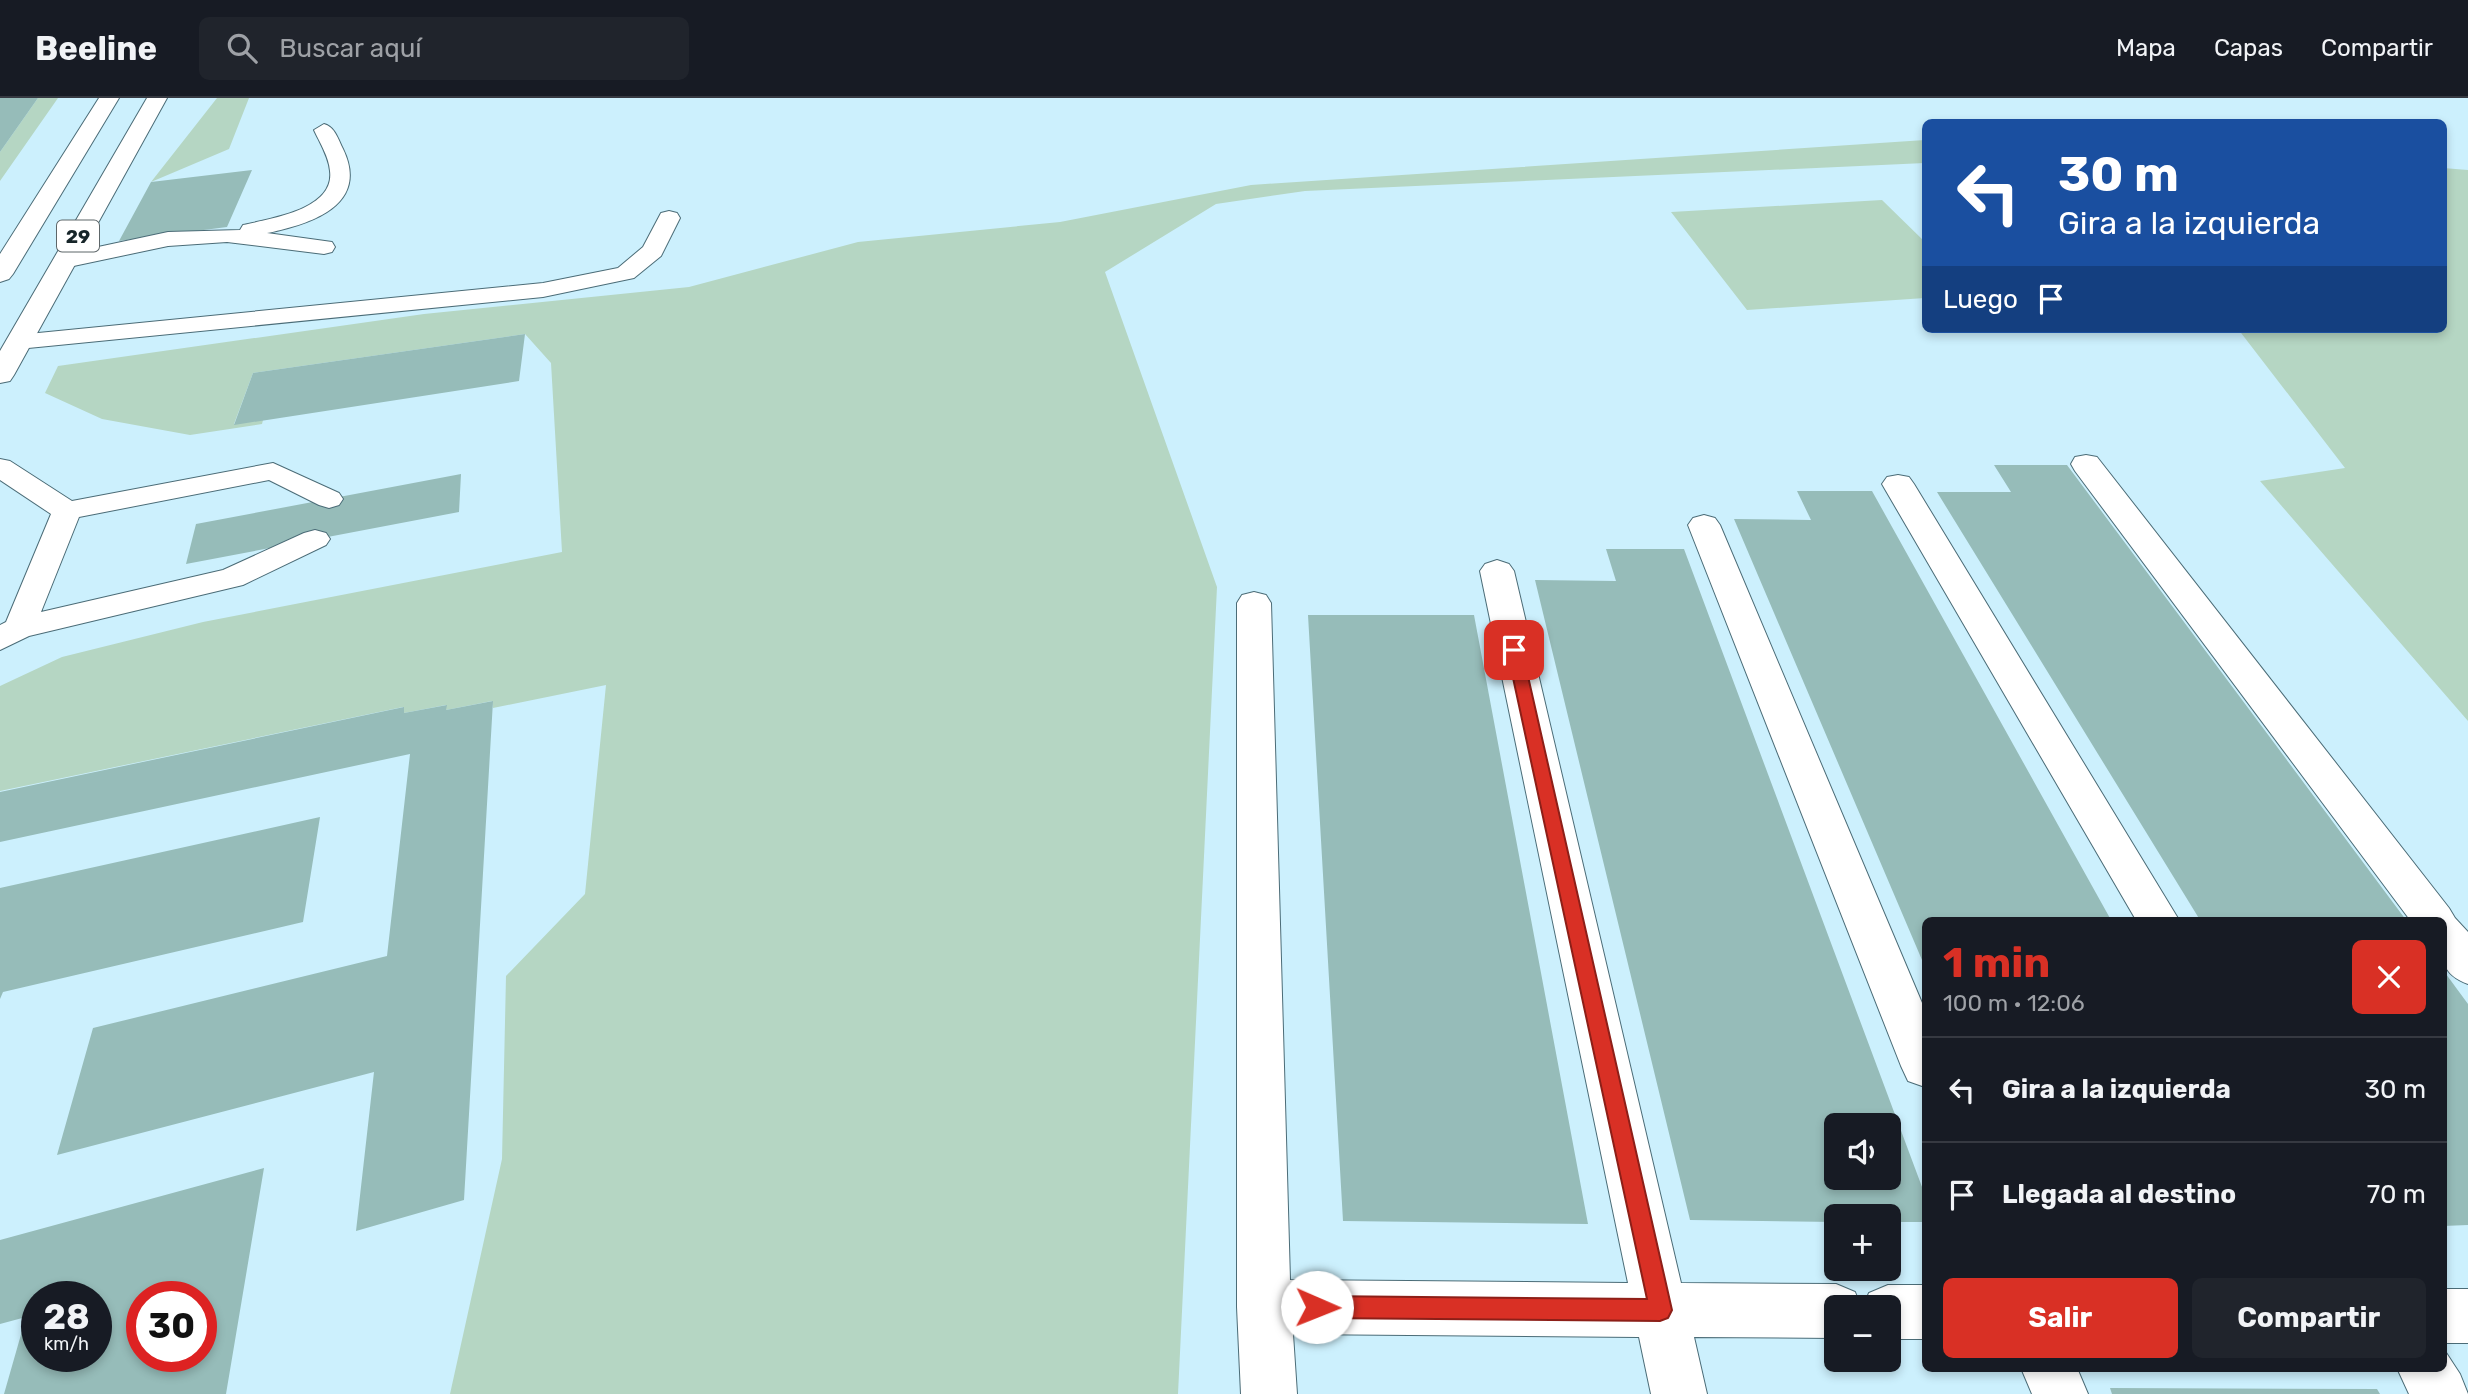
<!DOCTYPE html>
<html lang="es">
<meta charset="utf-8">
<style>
:root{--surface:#171b24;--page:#20242c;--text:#f1f3f6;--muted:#9ea1a6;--line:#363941;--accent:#d93025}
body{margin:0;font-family:Rubik,sans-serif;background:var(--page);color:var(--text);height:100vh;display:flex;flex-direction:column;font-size:26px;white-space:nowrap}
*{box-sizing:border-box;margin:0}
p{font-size:23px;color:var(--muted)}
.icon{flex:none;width:38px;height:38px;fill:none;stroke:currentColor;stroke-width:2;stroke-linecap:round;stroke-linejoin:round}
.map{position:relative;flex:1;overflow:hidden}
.drawer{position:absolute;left:1922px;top:819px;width:525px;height:455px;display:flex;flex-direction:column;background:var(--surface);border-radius:10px;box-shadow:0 4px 10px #0003}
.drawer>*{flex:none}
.hud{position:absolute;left:1922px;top:21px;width:525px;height:214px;border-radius:10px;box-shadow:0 4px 10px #0003;background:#1a4fa0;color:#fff;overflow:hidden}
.controls{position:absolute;left:1824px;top:1015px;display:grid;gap:14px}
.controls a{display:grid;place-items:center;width:77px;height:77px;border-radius:10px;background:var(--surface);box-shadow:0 4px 10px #0003;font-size:35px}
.speed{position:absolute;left:21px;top:1183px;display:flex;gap:14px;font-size:35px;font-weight:700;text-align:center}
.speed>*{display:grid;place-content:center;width:91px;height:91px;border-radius:50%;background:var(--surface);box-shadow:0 4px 10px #0003;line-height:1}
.speed small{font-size:18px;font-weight:400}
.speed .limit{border:10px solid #d22;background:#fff;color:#111}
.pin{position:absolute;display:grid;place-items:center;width:60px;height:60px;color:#fff;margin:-30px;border-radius:14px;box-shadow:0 4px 10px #0006}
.me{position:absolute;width:77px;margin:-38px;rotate:91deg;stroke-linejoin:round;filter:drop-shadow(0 0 5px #0008)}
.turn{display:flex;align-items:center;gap:24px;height:147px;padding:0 21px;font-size:32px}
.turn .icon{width:91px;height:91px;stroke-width:2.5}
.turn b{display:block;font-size:49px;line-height:60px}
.then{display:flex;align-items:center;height:66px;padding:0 21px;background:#0003;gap:14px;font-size:26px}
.round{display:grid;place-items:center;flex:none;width:74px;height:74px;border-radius:10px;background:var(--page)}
.headline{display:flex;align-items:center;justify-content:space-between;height:119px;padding:0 21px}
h1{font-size:42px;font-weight:700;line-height:52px;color:var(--accent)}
.action{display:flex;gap:14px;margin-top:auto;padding:14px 21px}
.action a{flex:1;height:80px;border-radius:10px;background:var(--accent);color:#fff;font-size:28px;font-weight:700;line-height:80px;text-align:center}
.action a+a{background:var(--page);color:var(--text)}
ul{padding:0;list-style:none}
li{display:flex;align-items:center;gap:21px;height:105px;padding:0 21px;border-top:2px solid var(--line)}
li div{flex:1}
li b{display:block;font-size:26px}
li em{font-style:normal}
header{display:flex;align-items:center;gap:42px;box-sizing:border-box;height:98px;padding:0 35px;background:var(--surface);border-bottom:2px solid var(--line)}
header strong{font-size:33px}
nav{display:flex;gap:38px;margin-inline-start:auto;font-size:24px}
.search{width:490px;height:63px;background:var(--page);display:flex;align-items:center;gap:18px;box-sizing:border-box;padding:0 24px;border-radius:10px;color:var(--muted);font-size:26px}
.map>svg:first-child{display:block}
.green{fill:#b5d6c3}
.building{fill:#96bcb9;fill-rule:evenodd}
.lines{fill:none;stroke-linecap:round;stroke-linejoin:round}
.lane-casing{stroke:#4b6c77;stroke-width:2}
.street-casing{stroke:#4b6c77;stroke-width:2}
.primary-casing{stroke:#4b6c77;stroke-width:2}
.lane{fill:#fff;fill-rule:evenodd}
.street{fill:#fff;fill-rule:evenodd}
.primary{fill:#fff;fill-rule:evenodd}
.route{fill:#d93025;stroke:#8d1f18;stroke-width:2}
.labels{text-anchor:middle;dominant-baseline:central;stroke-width:6;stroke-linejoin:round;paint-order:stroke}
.shield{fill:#fff;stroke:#5d6669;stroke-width:2}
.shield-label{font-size:19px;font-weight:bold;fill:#172529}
</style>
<header>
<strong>Beeline</strong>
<div class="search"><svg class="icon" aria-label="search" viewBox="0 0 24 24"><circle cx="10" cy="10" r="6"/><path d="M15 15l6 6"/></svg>Buscar aquí</div>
<nav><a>Mapa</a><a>Capas</a><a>Compartir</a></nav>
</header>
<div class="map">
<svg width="2468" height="1296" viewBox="0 0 2468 1296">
<rect width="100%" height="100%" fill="#ccf0fd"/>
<path class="green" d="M38,0H58L0,83V54Z
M217,0H249L229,51L151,84Z
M1925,42V65L1305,93L1216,106L1105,174L1217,489L1178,1296H450L502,1061L506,878L585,796L606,587L493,610L492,603L446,612V607L404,615L403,609L0,693V588L62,559L203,524L562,454L551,265L525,236L253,275L234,326L263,322L262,326L190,337L102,321L45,295L58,268L424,216L689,189L858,144L1060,124L1251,87Z
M2443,70L2468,72V623L2260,383L2345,370L2238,231H2443Z
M1882,102L1925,144V200L1747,212L1671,114Z"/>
<path class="building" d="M0,0H38L0,54Z
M252,72L227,129L119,143L151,84Z
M525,236L519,283L234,327L253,275Z
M1994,367H2067L2406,822H2200L1937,394H2011Z
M461,376L459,414L186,466L196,426Z
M1797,393H1872L2111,822H1925V869L1734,421L1811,422Z
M1606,451H1684L1925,1097V1124H1888V1118H1836V1124L1690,1122L1535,482L1616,483ZM1836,1027H1888V1080H1836Z
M1308,517H1474L1588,1126L1343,1123Z
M493,603L464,1102L356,1133L374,974L57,1057L93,930L387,858L410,656L0,744V694L404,609V615L447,607L446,612Z
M320,719L303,824L3,894L0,901V790Z
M2443,872L2468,906V1127L2443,1128Z
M264,1070L226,1296H4L26,1219L0,1226V1142ZM37,1199H96V1258H37ZM142,1199H201V1258H142Z
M2110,1290L2377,1291L2380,1296H2112Z"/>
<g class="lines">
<defs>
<path id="lane" d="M324,26C335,29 338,41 343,51C370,107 311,126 267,135L332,144L335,149L332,154L324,156L227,144L168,148L64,170L56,168L53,163L56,158L168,134L240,132L243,127C269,121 335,112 330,73C329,59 320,45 314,32Z
M669,113L677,115L680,120L661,158L634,180L543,199L18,251L9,249L6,244L9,239L18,237L543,185L618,170L643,149L661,115Z
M0,361L10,363L72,403L273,365L339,395L343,401L339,407L329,410L319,407L269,382L79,419L41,514L223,472L304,435L315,432L326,435L330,441L326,447L243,487L29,538L0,552V527L6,524L51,416L0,382Z"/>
<path id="street" d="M2086,357L2097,359L2449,810L2455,820L2468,834V886C2435,874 2443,853 2443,822H2410L2075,373L2071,366L2075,359Z
M1898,377L1909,379L1914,386L2179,822H2136L1882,386L1887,379Z
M1704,417L1715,420L1720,427L1925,912V989L1908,983L1901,968L1688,427L1693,420Z
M1497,462L1509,466L1514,473L1681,1185L1836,1186L1855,1194L1861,1209H1836V1240L1694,1239L1707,1296H1651L1639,1239L1293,1236L1297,1296H1241L1237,1209V505L1242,497L1254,494L1266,497L1271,505L1290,1182L1628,1185L1480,473L1485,466Z
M1888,1187H1925V1241H1888V1209H1863L1869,1195Z
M2443,1191H2468V1245H2443Z
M2443,1250L2460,1276L2468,1296H2409L2397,1270H2443Z
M2021,1270H2077L2088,1296H2032Z"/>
<path id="primary" d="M99,0H119L13,176L9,181L0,184V156Z
M147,0H167L14,277L10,283L0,285V253Z"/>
</defs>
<use href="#lane" class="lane-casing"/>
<use href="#street" class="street-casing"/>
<use href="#primary" class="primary-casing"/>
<use href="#lane" class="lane"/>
<use href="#street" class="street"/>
<use href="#primary" class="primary"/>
</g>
<path class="route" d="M1514,548L1522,552L1672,1212L1668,1220L1660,1223L1317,1220L1309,1217L1306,1209L1309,1201L1317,1198L1647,1201L1507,552Z"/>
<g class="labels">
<rect class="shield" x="57" y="122.5" width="42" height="31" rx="5"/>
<g class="shield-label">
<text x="78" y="138">29</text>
</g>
</g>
</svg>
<div class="controls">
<a><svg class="icon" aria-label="sound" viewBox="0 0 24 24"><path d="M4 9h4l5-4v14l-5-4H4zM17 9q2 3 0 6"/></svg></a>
<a>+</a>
<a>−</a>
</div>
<div class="speed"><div>28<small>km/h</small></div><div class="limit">30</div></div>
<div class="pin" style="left:1514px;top:552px;background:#d93025"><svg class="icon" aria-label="arrive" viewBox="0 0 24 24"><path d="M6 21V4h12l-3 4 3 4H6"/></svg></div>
<svg class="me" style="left:1317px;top:1209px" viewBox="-20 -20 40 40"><circle r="19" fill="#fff"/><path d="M0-13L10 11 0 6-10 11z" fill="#d93025"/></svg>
<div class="hud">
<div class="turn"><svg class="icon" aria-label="left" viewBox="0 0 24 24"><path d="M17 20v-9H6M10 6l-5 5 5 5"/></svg><div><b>30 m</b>Gira a la izquierda</div></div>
<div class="then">Luego<svg class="icon" aria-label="arrive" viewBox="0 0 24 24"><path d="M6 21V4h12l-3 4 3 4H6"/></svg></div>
</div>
<section class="drawer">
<div class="headline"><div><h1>1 min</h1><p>100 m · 12:06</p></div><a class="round" style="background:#d93025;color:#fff"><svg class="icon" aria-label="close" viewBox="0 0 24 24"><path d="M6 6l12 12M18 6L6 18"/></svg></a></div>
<ul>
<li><svg class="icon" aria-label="left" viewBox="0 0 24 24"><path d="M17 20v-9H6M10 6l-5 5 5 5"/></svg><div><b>Gira a la izquierda</b></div><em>30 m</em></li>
<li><svg class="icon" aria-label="arrive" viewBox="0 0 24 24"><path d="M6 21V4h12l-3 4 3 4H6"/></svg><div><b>Llegada al destino</b></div><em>70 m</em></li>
</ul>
<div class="action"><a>Salir</a><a>Compartir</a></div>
</section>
</div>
